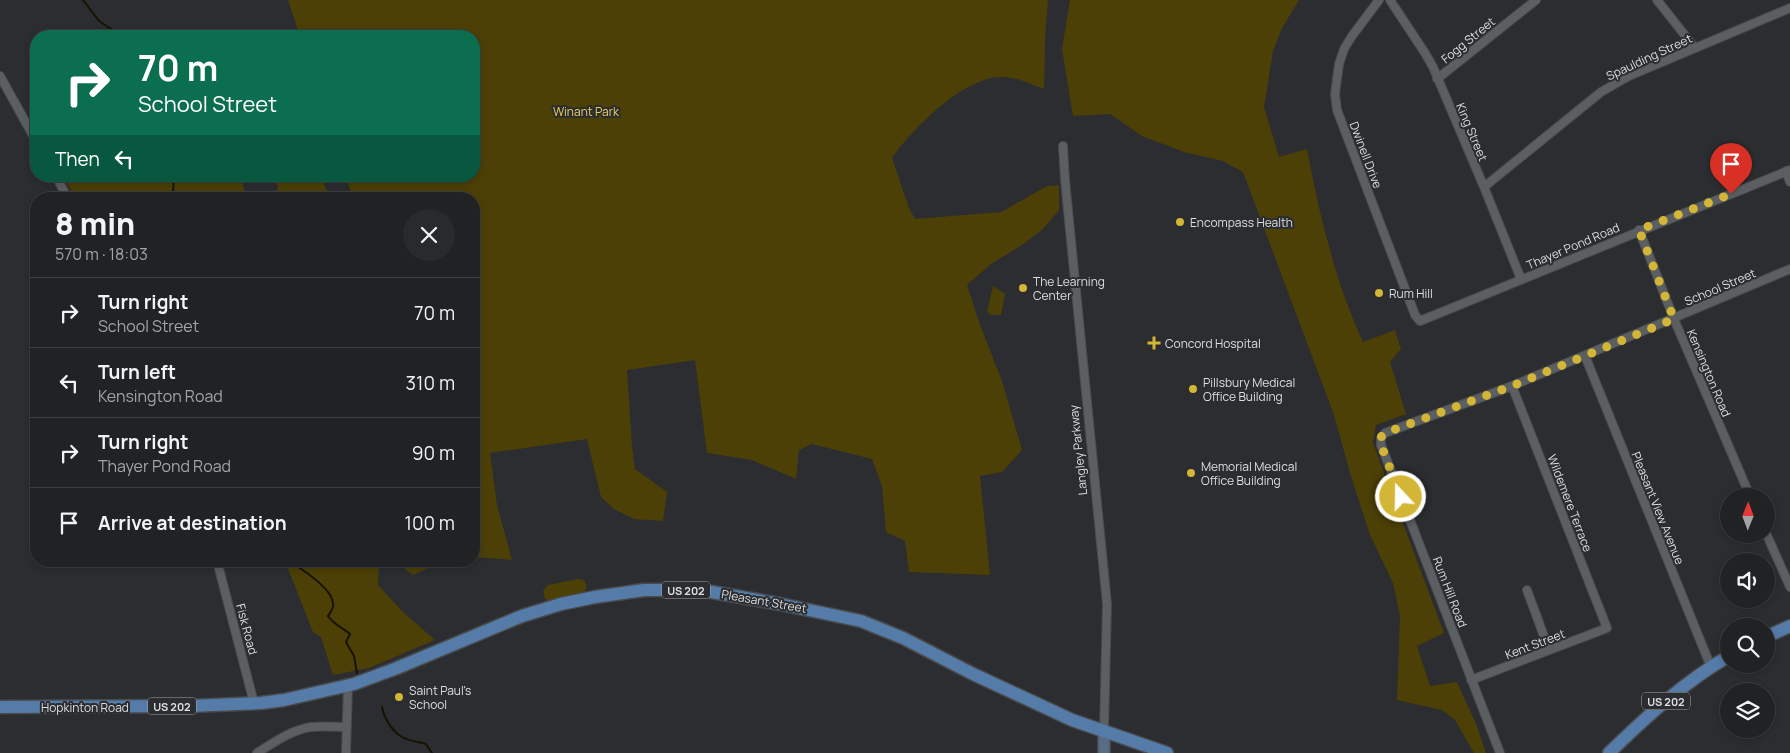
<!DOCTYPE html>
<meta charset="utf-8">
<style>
:root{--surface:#202224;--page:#282a2c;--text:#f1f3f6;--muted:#a2a4a6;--line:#3d3f41}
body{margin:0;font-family:Manrope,sans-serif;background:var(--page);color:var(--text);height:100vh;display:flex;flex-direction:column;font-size:19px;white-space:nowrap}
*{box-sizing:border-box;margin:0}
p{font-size:16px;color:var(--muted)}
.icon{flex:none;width:28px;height:28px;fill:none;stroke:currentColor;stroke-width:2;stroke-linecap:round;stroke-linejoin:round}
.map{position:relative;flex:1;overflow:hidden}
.panel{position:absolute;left:30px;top:192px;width:450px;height:375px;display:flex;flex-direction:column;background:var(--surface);border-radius:20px;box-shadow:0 2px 8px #0003,0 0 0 1px var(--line)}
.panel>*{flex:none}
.top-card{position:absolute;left:30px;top:30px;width:450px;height:152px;border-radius:20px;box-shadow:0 2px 8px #0003,0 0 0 1px var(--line);background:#0b6e4f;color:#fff;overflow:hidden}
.needle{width:32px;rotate:1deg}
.fabs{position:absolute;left:1720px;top:488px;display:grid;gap:10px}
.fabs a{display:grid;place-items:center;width:55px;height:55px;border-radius:50%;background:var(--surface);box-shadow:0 2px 8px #0003,0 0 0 1px var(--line);font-size:25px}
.pin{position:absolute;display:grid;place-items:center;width:42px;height:42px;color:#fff;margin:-51px -21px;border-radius:50% 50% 50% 0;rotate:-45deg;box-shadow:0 0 5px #0007}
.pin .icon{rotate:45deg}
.me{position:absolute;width:55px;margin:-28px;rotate:339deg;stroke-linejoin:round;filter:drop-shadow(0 0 4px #0008)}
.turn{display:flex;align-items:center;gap:18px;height:105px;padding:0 25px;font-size:22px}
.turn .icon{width:65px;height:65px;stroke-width:2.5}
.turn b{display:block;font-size:35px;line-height:42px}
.then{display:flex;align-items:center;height:48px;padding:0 25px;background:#0003;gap:10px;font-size:19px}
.round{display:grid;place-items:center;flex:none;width:52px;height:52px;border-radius:26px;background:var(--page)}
.overview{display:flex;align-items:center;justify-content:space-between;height:85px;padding:0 25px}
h1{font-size:30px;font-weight:800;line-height:38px}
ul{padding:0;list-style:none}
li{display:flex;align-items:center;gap:15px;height:70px;padding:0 25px;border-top:1px solid var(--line)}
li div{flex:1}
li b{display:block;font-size:19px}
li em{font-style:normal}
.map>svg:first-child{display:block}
.green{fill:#4c4006}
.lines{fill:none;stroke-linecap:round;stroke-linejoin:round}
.stream{stroke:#181200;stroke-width:2}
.street-casing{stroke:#484a4c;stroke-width:10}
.secondary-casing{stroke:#484a4c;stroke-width:14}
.primary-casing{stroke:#484a4c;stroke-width:15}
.street{stroke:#5c5f62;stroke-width:8}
.secondary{stroke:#586d85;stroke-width:11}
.primary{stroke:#557ca8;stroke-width:12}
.route{stroke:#d3b635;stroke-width:9;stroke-dasharray:0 16.2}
.poi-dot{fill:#d3b635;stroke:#2b2d30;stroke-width:2}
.labels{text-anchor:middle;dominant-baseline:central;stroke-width:4;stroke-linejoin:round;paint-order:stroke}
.shield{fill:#2b2d30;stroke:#a7a9ab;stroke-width:1}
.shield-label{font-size:11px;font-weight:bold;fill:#dcdee0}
.street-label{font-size:12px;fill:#dcdee0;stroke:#2b2d30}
.park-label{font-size:12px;fill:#e8ce61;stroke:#2b2d30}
.poi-label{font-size:12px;fill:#dcdee0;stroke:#2b2d30;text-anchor:start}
</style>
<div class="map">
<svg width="1790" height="753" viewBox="0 0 1790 753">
<rect width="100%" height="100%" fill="#2b2d30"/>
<path class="green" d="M288,0H1048L1045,38L1044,89C1032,85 1017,77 1004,77C965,75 913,128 892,158L909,208L915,219L1001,212L1047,186L1059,185V210L1043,229L1022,245L991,264L967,285L980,325L1002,381L1022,450L1002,472L980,476L990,575L909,572L905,541L886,532L882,486L872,459L812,444L799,450L796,479L752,460L707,453L695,360L627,370L632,447L635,469L667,492L663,521L634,519L614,509L601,497L587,439L490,453L497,505L512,560L474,557V199H353L346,176H474V36H300Z
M1070,0H1299L1282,28L1273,51L1264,107L1279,157L1307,149C1319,214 1335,281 1363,342L1395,330L1401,349L1390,362L1406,414L1376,425L1373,443L1444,633L1417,646L1430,686L1457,682L1476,724L1486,753H1474L1455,720L1442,710L1397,700L1400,615L1393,583L1370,535L1350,473L1334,415L1243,172L1223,161L1184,152L1142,136L1110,114L1073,116L1062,49Z
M63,176H240L247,199H76Z
M276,176H321L330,199H264L278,189Z
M993,286L1005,294L1001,315H991L987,312Z
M285,561H379L378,585L404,613L435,640L369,668L333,675L321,637L313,632Z
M401,561H443L413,575L401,566Z
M578,579L584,580C588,586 587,590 582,594L549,601L545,599L543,591L548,585Z"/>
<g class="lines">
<path class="stream" d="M83,0L99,21L114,31
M171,199L173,193L174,176
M294,561L297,566C307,573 335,591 333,606C333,609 330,613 328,616C333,624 343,628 350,634L346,642L354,656L357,673
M382,707C384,718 392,731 402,737C409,741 419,742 426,744L432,753"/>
<defs>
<path id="street" d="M1379,0L1352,36L1344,49L1339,64L1335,94L1337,110L1415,315L1420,321L1790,170
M1390,0L1425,53L1433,67L1484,187L1521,279
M1657,0L1695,48
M0,76L36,141
M1437,79L1536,0
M1063,146L1065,180L1107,604L1104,730
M1786,171L1790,182
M56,176L68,199
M1484,187L1601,92L1629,76L1790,8
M1639,230L1674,319L1750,496
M1585,356L1711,667
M1766,533L1790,587
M217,561L254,703
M1527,590L1549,650
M1471,680L1607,628L1512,386
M257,753C273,743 291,730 311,727C323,726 335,727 347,727
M346,753L348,686
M1500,753L1381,445V438L1385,433L1512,386L1790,269"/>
<path id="secondary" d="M1104,730V753"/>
<path id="primary" d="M1766,637L1790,626
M0,707L190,706L261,703L284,700L354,684L397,668L522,616L561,604L595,597L644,590H694L712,592L780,604L861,621L903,638L973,674L1072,720L1167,753
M1609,753C1646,717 1684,682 1729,656"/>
</defs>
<use href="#street" class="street-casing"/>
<use href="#secondary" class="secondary-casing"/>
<use href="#primary" class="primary-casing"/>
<use href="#street" class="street"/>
<use href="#secondary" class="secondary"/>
<use href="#primary" class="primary"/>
</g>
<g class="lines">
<path class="route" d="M1401,497L1381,445L1380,438L1385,433L1512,386L1674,319L1639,230L1731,194"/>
</g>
<g class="poi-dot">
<circle cx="1180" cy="222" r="5"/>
<circle cx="1023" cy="288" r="5"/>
<circle cx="1379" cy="293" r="5"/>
<path d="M1151.5 335.5h5v5h5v5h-5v5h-5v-5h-5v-5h5z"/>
<circle cx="1193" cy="389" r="5"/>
<circle cx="1191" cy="473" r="5"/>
<circle cx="399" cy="697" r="5"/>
</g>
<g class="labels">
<g class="shield">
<rect x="662" y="581.5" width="48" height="17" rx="4"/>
<rect x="1642" y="692.5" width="48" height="17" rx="4"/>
<rect x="148" y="697.5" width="48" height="17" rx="4"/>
</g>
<g class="shield-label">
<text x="686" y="590">US 202</text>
<text x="1666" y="701">US 202</text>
<text x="172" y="706">US 202</text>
</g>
<g class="street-label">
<text transform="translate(1468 40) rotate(-39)">Fogg Street</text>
<text transform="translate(1649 57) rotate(-25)">Spaulding Street</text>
<text transform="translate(1472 132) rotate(67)">King Street</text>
<text transform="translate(1366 155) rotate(69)">Dwinell Drive</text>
<text transform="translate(1573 246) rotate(-23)">Thayer Pond Road</text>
<text transform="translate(1720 287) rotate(-23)">School Street</text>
<text transform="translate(1709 373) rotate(67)">Kensington Road</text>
<text transform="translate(1078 450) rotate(-96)">Langley Parkway</text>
<text transform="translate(1570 503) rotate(69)">Wildemere Terrace</text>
<text transform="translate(1658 508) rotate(68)">Pleasant View Avenue</text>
<text transform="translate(1450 592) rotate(69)">Rum Hill Road</text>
<text transform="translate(764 601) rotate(10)">Pleasant Street</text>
<text transform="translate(247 629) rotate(75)">Fisk Road</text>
<text transform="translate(1535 644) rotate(-21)">Kent Street</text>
<text x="85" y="707">Hopkinton Road</text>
</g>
<g class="park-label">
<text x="586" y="111">Winant Park</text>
</g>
<g class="poi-label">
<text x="1190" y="222">Encompass Health</text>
<text x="1033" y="281">The Learning<tspan x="1033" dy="14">Center</tspan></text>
<text x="1389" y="293">Rum Hill</text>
<text x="1165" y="343">Concord Hospital</text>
<text x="1203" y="382">Pillsbury Medical<tspan x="1203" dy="14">Office Building</tspan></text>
<text x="1201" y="466">Memorial Medical<tspan x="1201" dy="14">Office Building</tspan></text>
<text x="409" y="690">Saint Paul's<tspan x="409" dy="14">School</tspan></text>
</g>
</g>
</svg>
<div class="fabs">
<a><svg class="needle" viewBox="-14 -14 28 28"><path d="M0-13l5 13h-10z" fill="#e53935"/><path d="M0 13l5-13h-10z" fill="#a2a4a6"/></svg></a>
<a><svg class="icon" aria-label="sound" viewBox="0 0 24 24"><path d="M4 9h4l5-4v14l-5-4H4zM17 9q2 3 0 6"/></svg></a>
<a><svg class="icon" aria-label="search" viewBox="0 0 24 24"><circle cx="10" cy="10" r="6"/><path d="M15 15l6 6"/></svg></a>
<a><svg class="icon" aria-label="layers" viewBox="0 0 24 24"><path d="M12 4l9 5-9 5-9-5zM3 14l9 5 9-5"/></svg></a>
</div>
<div class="pin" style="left:1731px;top:194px;background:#d93025"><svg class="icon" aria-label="arrive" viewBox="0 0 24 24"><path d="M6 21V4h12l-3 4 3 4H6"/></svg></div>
<svg class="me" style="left:1401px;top:497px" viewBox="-20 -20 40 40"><circle r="17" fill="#d3b635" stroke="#fff" stroke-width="3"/><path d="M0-11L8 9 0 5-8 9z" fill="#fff"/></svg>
<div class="top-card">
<div class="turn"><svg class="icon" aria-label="right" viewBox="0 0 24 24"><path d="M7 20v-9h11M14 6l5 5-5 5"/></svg><div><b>70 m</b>School Street</div></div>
<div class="then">Then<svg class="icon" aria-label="left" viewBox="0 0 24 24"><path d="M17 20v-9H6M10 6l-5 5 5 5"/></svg></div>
</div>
<section class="panel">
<div class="overview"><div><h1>8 min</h1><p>570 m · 18:03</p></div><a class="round"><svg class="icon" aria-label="close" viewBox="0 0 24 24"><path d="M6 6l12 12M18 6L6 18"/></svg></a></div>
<ul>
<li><svg class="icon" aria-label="right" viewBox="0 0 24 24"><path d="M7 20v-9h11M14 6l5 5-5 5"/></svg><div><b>Turn right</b><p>School Street</p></div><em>70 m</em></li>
<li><svg class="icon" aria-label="left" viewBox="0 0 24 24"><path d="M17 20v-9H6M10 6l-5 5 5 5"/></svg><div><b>Turn left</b><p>Kensington Road</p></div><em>310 m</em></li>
<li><svg class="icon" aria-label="right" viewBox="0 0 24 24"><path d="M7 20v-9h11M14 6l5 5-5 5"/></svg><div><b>Turn right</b><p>Thayer Pond Road</p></div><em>90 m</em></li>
<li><svg class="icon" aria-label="arrive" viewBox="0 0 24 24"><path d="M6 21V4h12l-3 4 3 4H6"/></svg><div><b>Arrive at destination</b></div><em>100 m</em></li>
</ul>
</section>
</div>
